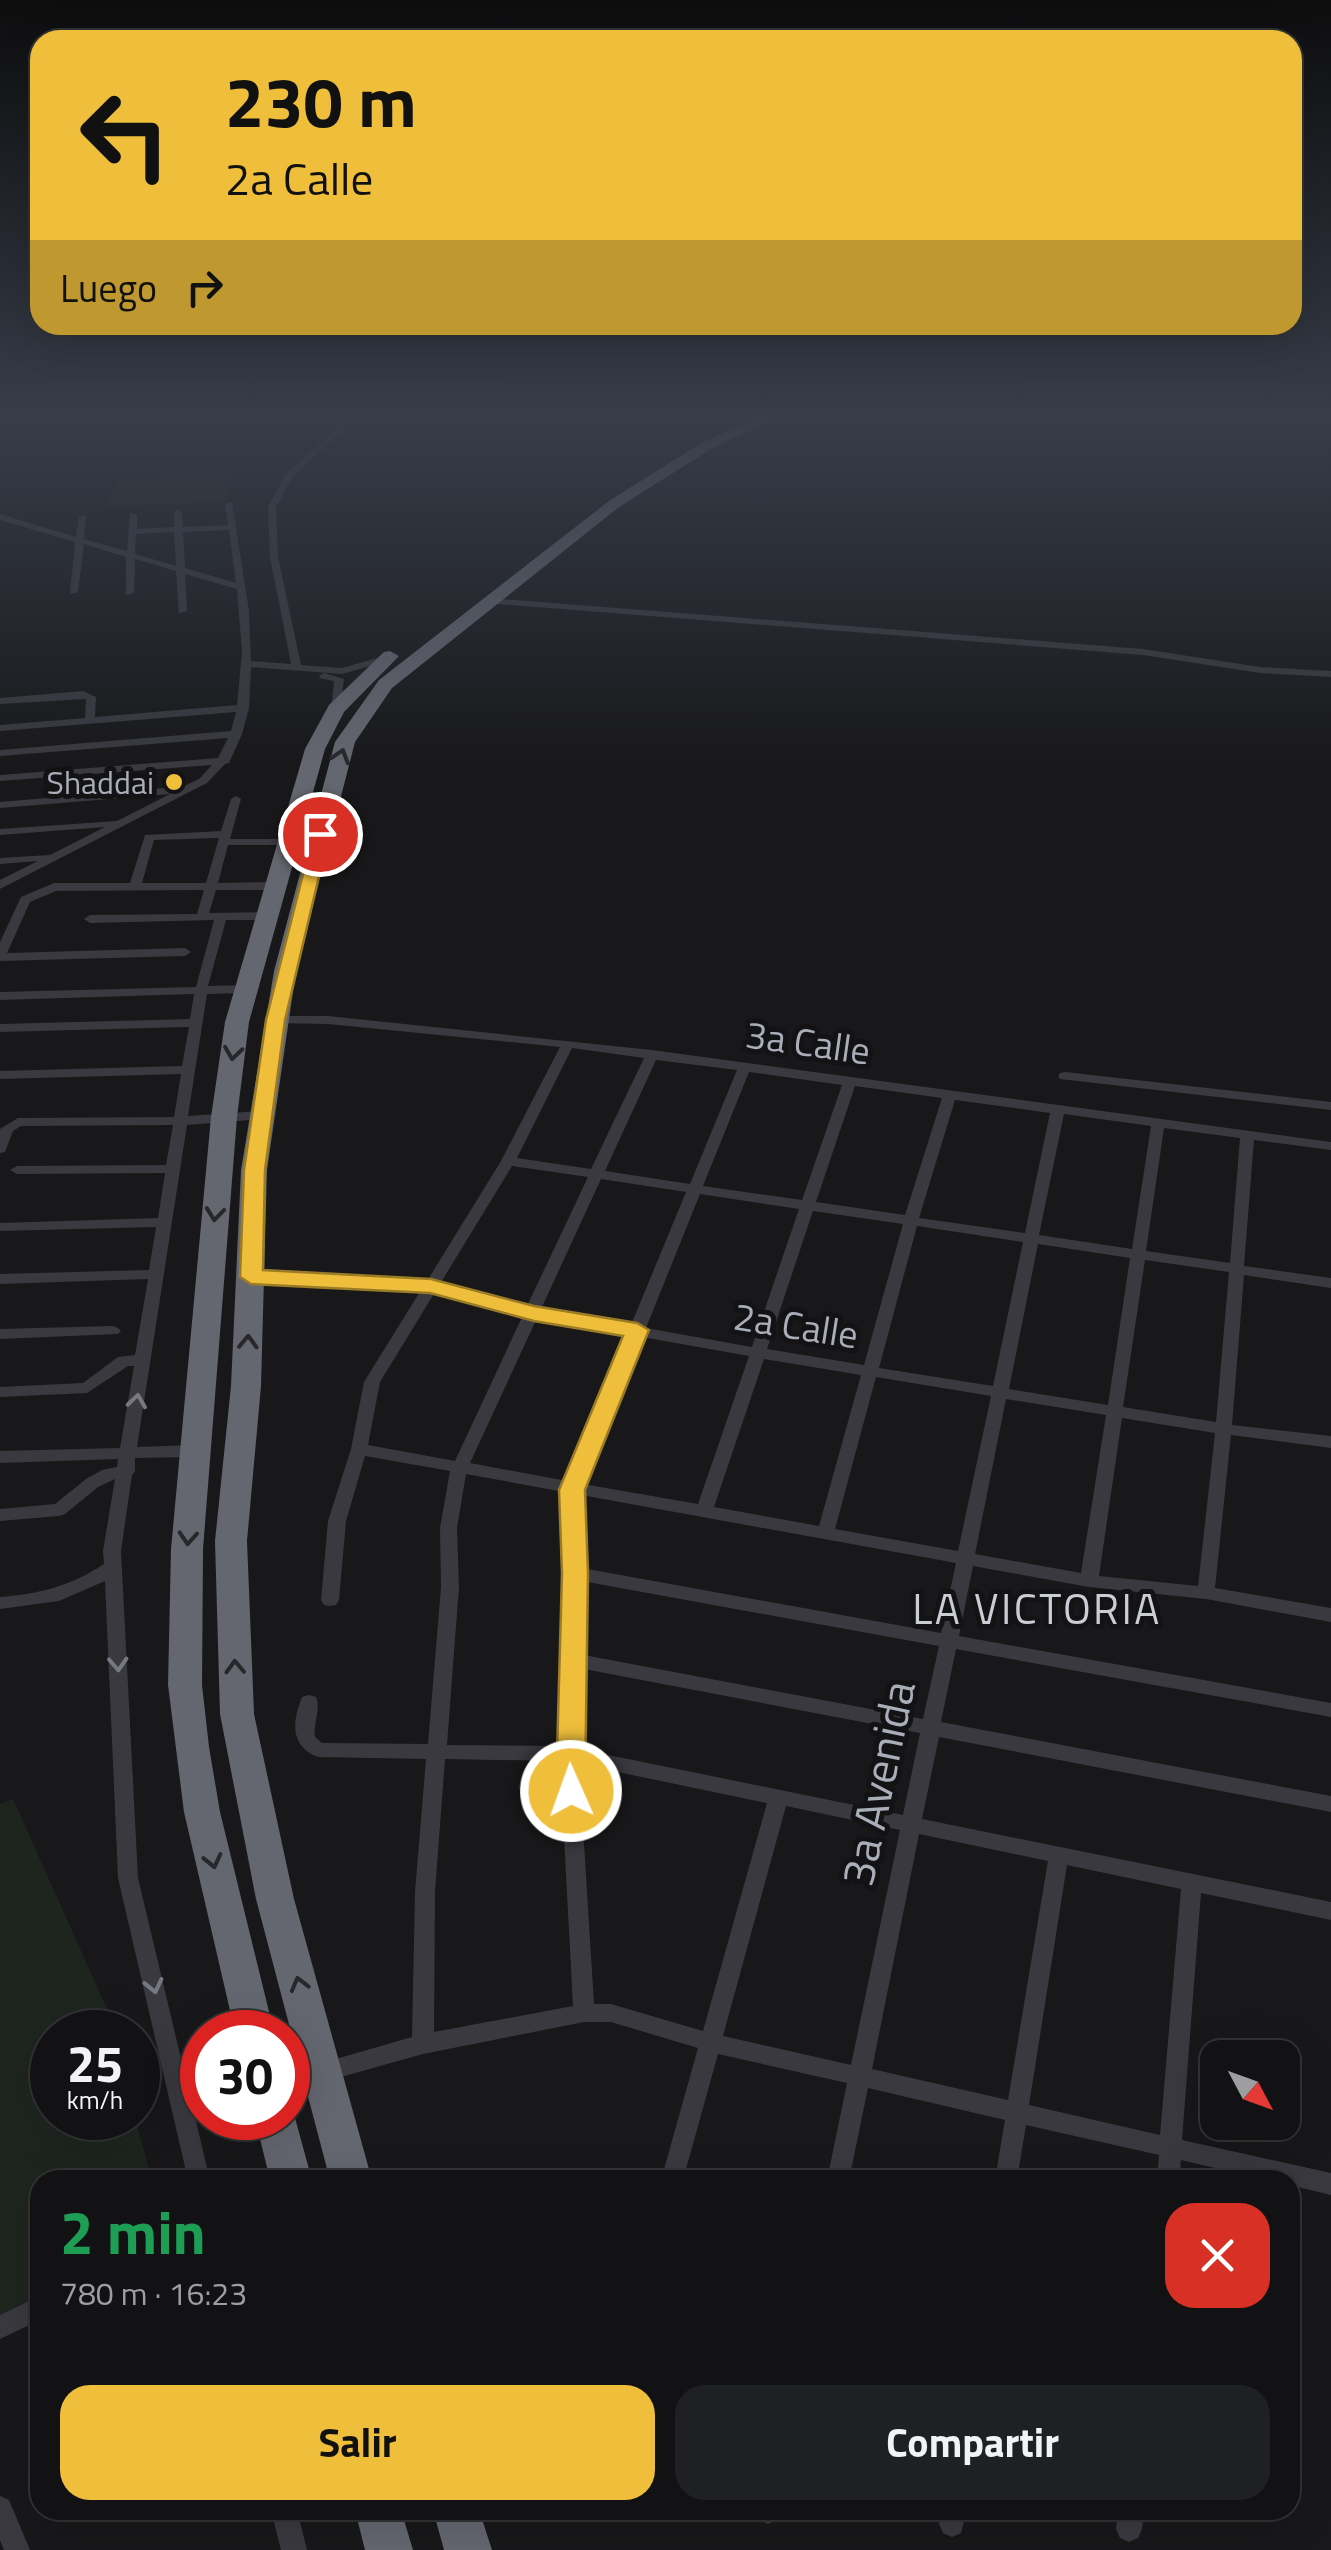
<!DOCTYPE html>
<html lang="es">
<meta charset="utf-8">
<style>
:root{--surface:#121214;--page:#1f2022;--text:#f1f3f6;--muted:#9c9ea0;--line:#313234;--accent:#efbf3b}
body{margin:0;font-family:"Titillium Web",sans-serif;background:var(--page);color:var(--text);height:100vh;display:flex;flex-direction:column;font-size:38px;white-space:nowrap}
*{box-sizing:border-box;margin:0}
p{font-size:32px;color:var(--muted)}
.icon{flex:none;width:55px;height:55px;fill:none;stroke:currentColor;stroke-width:2;stroke-linecap:round;stroke-linejoin:round}
.map{position:relative;flex:1;overflow:hidden}
.drawer{position:absolute;left:30px;top:2170px;width:1270px;height:350px;display:flex;flex-direction:column;background:var(--surface);border-radius:30px;box-shadow:0 10px 40px #0002,0 0 0 2px var(--line)}
.drawer>*{flex:none}
.banner{position:absolute;left:30px;top:30px;width:1272px;height:305px;border-radius:30px;box-shadow:0 10px 40px #0002,0 0 0 2px var(--line);background:#efbf3b;color:#111;overflow:hidden}
.needle{width:65px;rotate:131deg}
.buttons{position:absolute;left:1200px;top:2040px;display:grid;gap:20px}
.buttons a{display:grid;place-items:center;width:100px;height:100px;border-radius:20px;background:var(--surface);box-shadow:0 10px 40px #0002,0 0 0 2px var(--line);font-size:50px}
.speed{position:absolute;left:30px;top:2010px;display:flex;gap:20px;font-size:50px;font-weight:700;text-align:center}
.speed>*{display:grid;place-content:center;width:130px;height:130px;border-radius:50%;background:var(--surface);box-shadow:0 10px 40px #0002,0 0 0 2px var(--line);line-height:1}
.speed small{font-size:25px;font-weight:400}
.speed .limit{border:15px solid #d22;background:#fff;color:#111}
.pin{position:absolute;display:grid;place-items:center;width:85px;height:85px;color:#fff;margin:-42px;border:5px solid #fff;border-radius:50%;box-shadow:0 2px 10px #0007}
.me{position:absolute;width:110px;margin:-55px;rotate:358deg;stroke-linejoin:round;filter:drop-shadow(0 0 8px #0008)}
.turn{display:flex;align-items:center;gap:35px;height:210px;padding:0 30px;font-size:45px}
.turn .icon{width:130px;height:130px;stroke-width:2.5}
.turn b{display:block;font-size:70px;line-height:85px}
.then{display:flex;align-items:center;height:95px;padding:0 30px;background:#0003;gap:20px;font-size:38px}
.round{display:grid;place-items:center;flex:none;width:105px;height:105px;border-radius:30px;background:var(--page)}
.overview{display:flex;align-items:center;justify-content:space-between;height:170px;padding:0 30px}
h1{font-size:60px;font-weight:700;line-height:75px;color:#1e9e55}
.primary-button{display:flex;gap:20px;margin-top:auto;padding:20px 30px}
.primary-button a{flex:1;height:115px;border-radius:30px;background:var(--accent);color:#111;font-size:40px;font-weight:700;line-height:115px;text-align:center}
.primary-button a+a{background:var(--page);color:var(--text)}
.map>svg:first-child{display:block}
.green{fill:#1e251f}
.lines{fill:none;stroke-linecap:round;stroke-linejoin:round}
.street{fill:#39393f;fill-rule:evenodd}
.highway{fill:#656770;fill-rule:evenodd}
.oneway{stroke:#28282c}
.oneway2{stroke:#777982}
.route{fill:#efbf3b;stroke:#9b7c26;stroke-width:2.5}
.poi-dot{fill:#efbf3b;stroke:#131315;stroke-width:4}
.labels{text-anchor:middle;dominant-baseline:central;stroke-width:10;stroke-linejoin:round;paint-order:stroke}
.far-poi-label{font-size:32px;fill:#aaaeb9;stroke:#131315;text-anchor:end}
.street-label{font-size:38px;fill:#aaaeb9;stroke:#131315}
.quarter-label{font-size:42px;letter-spacing:2.5px;fill:#cbcdd5;stroke:#131315}
.near-street-label{font-size:45px;fill:#aaaeb9;stroke:#131315}
</style>
<div class="map">
<svg width="1331" height="2550" viewBox="0 0 1331 2550">
<rect width="100%" height="100%" fill="#18181a"/>
<path class="green" d="M232,475L226,502L107,506L117,478Z
M13,1799L108,2011L113,2032H52V2118H135L152,2180H40V2301L0,2320V1804Z"/>
<g class="lines">
<path class="street" d="M18,413H34L0,421V417Z
M353,413H362L292,477L276,507L278,557L301,665L342,668L388,655L393,658L391,660L342,674L251,667L249,708L242,734L229,763L225,764L207,783L0,889V880L38,861L0,864V858L50,855L105,827L0,835V829L117,821L170,794L0,808V802L176,787L180,788L199,779L212,765L0,781V775L218,758L228,738L0,756V750L231,731L236,712L0,731V725L85,718L86,699L0,704V698L83,691L96,697L95,717L237,705L242,652L237,589L185,574L187,611L179,613L176,571L135,559L134,593L126,595V557L84,544L78,592L70,594L75,542L0,520V514L76,537L79,517L86,515L84,539L127,551L130,513L137,515V529L174,527V512L178,509L182,512L183,527L228,525L225,504L232,502L249,611L251,661L291,664L270,557L268,507L286,474ZM229,530L236,583L185,568L183,532ZM174,532L176,566L135,554L136,534Z
M489,598L1143,649L1260,667L1331,671V677L1260,673L1143,655L486,603L484,601Z
M324,673L344,679L340,711L331,709L334,681L320,678L319,676Z
M236,796L241,799L230,839H287L293,842L287,845H228L218,883L275,882L281,886L275,890H216L209,913L266,912L272,916L266,920H226L208,986L246,985L252,989L246,993L207,994L188,1116L261,1111L268,1115L261,1119L187,1125L137,1447L194,1445L200,1447L202,1451L200,1455L194,1457L135,1458V1471L132,1475L121,1551L138,1878L210,2180H188L118,1878L105,1581L59,1601L0,1609V1597C39,1594 71,1586 104,1564L103,1551L115,1479L98,1487L65,1514L59,1516L0,1521V1509L55,1504L86,1479L102,1470L117,1467L118,1459L0,1463V1451L120,1448L134,1366H128L87,1393L0,1397V1387L83,1383L118,1357L135,1355L148,1279L0,1284V1274L149,1270L156,1227L0,1231V1223L158,1218L165,1173L17,1174L10,1170L17,1166L166,1165L173,1125L21,1126L13,1131L5,1152L0,1153V1129L18,1118L174,1117L181,1074L0,1079V1071L182,1066L189,1027L0,1032V1024L190,1019L194,994L0,1000V992L196,987L214,920L90,923L84,919L90,915L197,914L204,890L56,891L30,902L7,953L185,948L191,952L185,956L0,961V942L21,897L54,883H130L145,835L221,831L231,799ZM219,838L206,883H142L154,840Z
M275,1016H328L652,1050L1331,1142V1150L1254,1140L1244,1266L1331,1278V1288L1244,1275L1232,1425L1331,1436V1448L1231,1435L1215,1588L1331,1608V1622L1206,1599L1089,1587L973,1566L959,1636L1331,1703V1717L956,1649L941,1722L1331,1796V1812L939,1737L922,1819L1331,1902V1920L1201,1893L1182,2140L1331,2173V2195L1290,2185V2180H1267L1181,2160L1179,2180H1157L1159,2155L1026,2125L1017,2180H995L1005,2120L868,2088L849,2180H827L847,2083L718,2054L683,2180H661L698,2048L611,2022H584L423,2054L323,2082L315,2079L312,2072L315,2065L412,2037L415,1892L426,1759L318,1757C290,1746 292,1722 302,1697L309,1695L316,1697C321,1708 313,1724 315,1737L322,1743L428,1744L441,1587L440,1528L450,1471L365,1456L346,1521L339,1600L336,1605L330,1606L324,1605L321,1600L328,1521L351,1449L364,1382L421,1290L251,1282L243,1277L251,1272L427,1281L501,1161L560,1047L328,1024L270,1023L269,1020ZM572,1048L644,1058L591,1169L517,1158ZM656,1060L737,1070L690,1184L605,1171ZM749,1072L842,1085L802,1200L703,1186ZM855,1086L942,1098L905,1215L816,1202ZM955,1100L1050,1113L1025,1233L919,1218ZM1064,1114L1151,1126L1132,1249L1039,1235ZM1164,1128L1240,1138L1230,1263L1146,1251ZM512,1166L588,1177L527,1306L440,1284ZM601,1179L686,1192L631,1325L541,1309ZM700,1194L799,1209L752,1347L646,1328ZM813,1211L903,1224L864,1365L767,1349ZM917,1226L1023,1242L993,1386L879,1368ZM1038,1244L1130,1258L1108,1405L1009,1389ZM1145,1260L1229,1272L1216,1422L1123,1407ZM435,1292L523,1315L455,1461L368,1445L380,1382ZM537,1318L627,1335L567,1481L470,1463ZM642,1337L749,1356L698,1504L583,1484ZM764,1359L861,1375L819,1526L714,1507ZM876,1377L991,1396L958,1551L835,1529ZM1006,1399L1106,1415L1081,1573L975,1554ZM1122,1418L1215,1433L1198,1586L1099,1576ZM466,1474L564,1492L566,1660L560,1746L447,1745L459,1587L457,1528ZM581,1495L956,1563L941,1633L582,1568ZM582,1581L939,1646L923,1719L584,1655ZM584,1669L920,1733L903,1815L579,1749ZM445,1759L560,1761L573,2006L434,2032L435,1892ZM579,1764L767,1803L703,2031L611,2004H594ZM786,1806L900,1830L851,2065L723,2036ZM919,1834L1048,1861L1008,2100L872,2069ZM1067,1865L1181,1889L1160,2135L1029,2105Z
M1065,1072L1331,1102V1110L1060,1079L1058,1076L1060,1073Z
M113,1326L118,1328L121,1331L118,1334L0,1339V1329Z
M40,2296V2320L0,2339V2315Z
M0,2496L9,2500L30,2550H4L0,2540Z
M271,2510H297L307,2550H281Z
M756,2510H782L777,2520L768,2524L759,2520Z
M941,2510H967L961,2533L952,2537L943,2533L939,2524Z
M1118,2510H1144L1142,2529L1138,2538L1129,2542L1120,2538L1116,2529Z"/>
<path class="highway" d="M768,413H787L711,449L619,507L392,688L355,742L296,971L267,1170L261,1386L247,1541L254,1714L294,1899L372,2180H330L256,1899L220,1714L215,1541L231,1386L241,1170L274,971L335,742L379,680L609,501L701,443Z
M390,651L399,656L344,712L325,749L249,1022L237,1117L203,1549L202,1685L209,1747L220,1812L274,2032H235L184,1812L168,1685L171,1549L211,1117L225,1022L305,749L329,705L384,652Z
M288,2104L295,2118L312,2180H270L255,2118H288Z
M355,2510H401L413,2550H365Z
M433,2510H479L492,2550H444Z"/>
</g>
<defs><path id="oneway-chevron" d="M-2-3.5L2.5 0L-2 3.5" fill="none" stroke-width="1.6" stroke-linecap="round" stroke-linejoin="round" transform="scale(2.5)"/></defs>
<g class="oneway">
<use href="#oneway-chevron" transform="translate(341 756) rotate(-73)"/>
<use href="#oneway-chevron" transform="translate(233 1053) rotate(98)"/>
<use href="#oneway-chevron" transform="translate(215 1214) rotate(96)"/>
<use href="#oneway-chevron" transform="translate(248 1342) rotate(-88)"/>
<use href="#oneway-chevron" transform="translate(188 1538) rotate(94)"/>
<use href="#oneway-chevron" transform="translate(235 1667) rotate(-92)"/>
<use href="#oneway-chevron" transform="translate(213 1861) rotate(77)"/>
<use href="#oneway-chevron" transform="translate(299 1984) rotate(-105)"/>
</g>
<g class="oneway2">
<use href="#oneway-chevron" transform="translate(137 1401) rotate(-82)"/>
<use href="#oneway-chevron" transform="translate(118 1664) rotate(87)"/>
<use href="#oneway-chevron" transform="translate(154 1986) rotate(77)"/>
</g>
<linearGradient id="sky" x2="0" y2="1"><stop stop-color="#0d0d0e"/><stop offset="0.54" stop-color="#373d49"/><stop offset="1" stop-color="#373d49" stop-opacity="0"/></linearGradient>
<rect width="1331" height="770" fill="url(#sky)"/>
<path class="route" d="M314,831L329,834L285,1020L265,1170L263,1270L431,1279L534,1306L637,1323L649,1330L585,1490L588,1573L585,1791L581,1799L571,1802L560,1799L556,1791L562,1573L559,1490L623,1336L534,1321L430,1293L251,1284L240,1277L244,1170L266,1020Z"/>
<circle class="poi-dot" cx="174" cy="782" r="10"/>
<g class="labels">
<g class="far-poi-label">
<text x="154" y="782">Shaddai</text>
</g>
<g class="street-label">
<text transform="translate(808 1042) rotate(8)">3a Calle</text>
<text transform="translate(796 1325) rotate(9)">2a Calle</text>
</g>
<g class="quarter-label">
<text x="1037" y="1608">LA VICTORIA</text>
</g>
<g class="near-street-label">
<text transform="translate(877 1783) rotate(-78)">3a Avenida</text>
</g>
</g>
</svg>
<div class="buttons">
<a><svg class="needle" viewBox="-14 -14 28 28"><path d="M0-13l5 13h-10z" fill="#e53935"/><path d="M0 13l5-13h-10z" fill="#9c9ea0"/></svg></a>
</div>
<div class="speed"><div>25<small>km/h</small></div><div class="limit">30</div></div>
<div class="pin" style="left:320px;top:834px;background:#d93025"><svg class="icon" aria-label="arrive" viewBox="0 0 24 24"><path d="M6 21V4h12l-3 4 3 4H6"/></svg></div>
<svg class="me" style="left:571px;top:1791px" viewBox="-20 -20 40 40"><circle r="17" fill="#efbf3b" stroke="#fff" stroke-width="3"/><path d="M0-11L8 9 0 5-8 9z" fill="#fff"/></svg>
<div class="banner">
<div class="turn"><svg class="icon" aria-label="left" viewBox="0 0 24 24"><path d="M17 20v-9H6M10 6l-5 5 5 5"/></svg><div><b>230 m</b>2a Calle</div></div>
<div class="then">Luego<svg class="icon" aria-label="right" viewBox="0 0 24 24"><path d="M7 20v-9h11M14 6l5 5-5 5"/></svg></div>
</div>
<section class="drawer">
<div class="overview"><div><h1>2 min</h1><p>780 m · 16:23</p></div><a class="round" style="background:#d93025;color:#fff"><svg class="icon" aria-label="close" viewBox="0 0 24 24"><path d="M6 6l12 12M18 6L6 18"/></svg></a></div>
<div class="primary-button"><a>Salir</a><a>Compartir</a></div>
</section>
</div>
